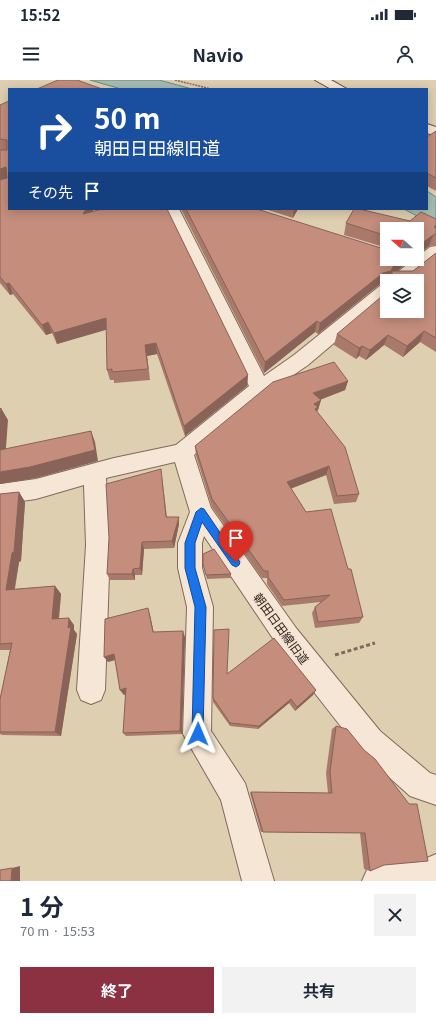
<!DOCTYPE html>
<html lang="ja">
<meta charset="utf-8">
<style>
:root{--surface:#fff;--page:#f2f2f3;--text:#1f2937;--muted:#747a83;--accent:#8b3142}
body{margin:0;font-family:Georgia,"Noto Sans JP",serif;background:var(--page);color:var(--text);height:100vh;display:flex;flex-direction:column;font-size:15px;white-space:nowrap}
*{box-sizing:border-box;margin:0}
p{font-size:13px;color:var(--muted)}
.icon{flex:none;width:22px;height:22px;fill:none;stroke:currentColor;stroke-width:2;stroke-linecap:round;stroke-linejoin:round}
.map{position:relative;height:801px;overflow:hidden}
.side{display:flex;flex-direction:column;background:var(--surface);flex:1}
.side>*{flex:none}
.hud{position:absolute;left:8px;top:8px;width:420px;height:122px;border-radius:0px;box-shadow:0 2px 10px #0003;background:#1a4fa0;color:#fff;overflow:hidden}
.needle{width:26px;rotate:290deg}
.controls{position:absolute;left:380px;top:142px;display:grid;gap:8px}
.controls a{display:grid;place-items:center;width:44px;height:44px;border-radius:0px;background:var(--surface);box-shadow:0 2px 10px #0003;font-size:20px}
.pin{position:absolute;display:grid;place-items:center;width:34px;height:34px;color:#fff;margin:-41px -17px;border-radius:50% 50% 50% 0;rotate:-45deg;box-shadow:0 0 4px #0007}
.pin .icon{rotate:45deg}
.me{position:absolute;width:44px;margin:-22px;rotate:1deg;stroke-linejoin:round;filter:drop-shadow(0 0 3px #0008)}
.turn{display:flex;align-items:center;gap:14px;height:84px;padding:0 20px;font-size:18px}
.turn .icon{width:52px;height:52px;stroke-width:2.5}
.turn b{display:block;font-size:28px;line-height:34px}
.then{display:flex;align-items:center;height:38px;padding:0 20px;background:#0003;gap:8px;font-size:15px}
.round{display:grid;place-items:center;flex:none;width:42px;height:42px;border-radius:0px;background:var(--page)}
.overview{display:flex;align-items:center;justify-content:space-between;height:68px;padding:0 20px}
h1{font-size:24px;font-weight:700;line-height:30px}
.button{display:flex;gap:8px;margin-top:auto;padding:8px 20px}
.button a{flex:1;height:46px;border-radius:0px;background:var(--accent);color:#fff;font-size:16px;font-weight:700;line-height:46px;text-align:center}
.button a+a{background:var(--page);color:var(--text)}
.status{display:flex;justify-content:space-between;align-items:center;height:28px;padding:0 20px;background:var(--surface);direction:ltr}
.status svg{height:11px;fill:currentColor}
header{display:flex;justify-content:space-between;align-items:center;height:52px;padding:0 20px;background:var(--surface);font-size:18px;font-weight:700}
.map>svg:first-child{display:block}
.farmland{fill:#decfb1;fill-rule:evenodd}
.water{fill:#a4bdb1;stroke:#6c8a7d}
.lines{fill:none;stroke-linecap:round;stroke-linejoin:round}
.minor-casing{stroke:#82695b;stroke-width:2}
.secondary-casing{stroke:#644a3e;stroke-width:2}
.path-far1{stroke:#82695b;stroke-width:1.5;stroke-dasharray:2 1;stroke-linecap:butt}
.path{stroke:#82695b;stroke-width:3;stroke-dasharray:4 2.5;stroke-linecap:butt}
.minor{fill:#f5e6d5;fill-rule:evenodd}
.secondary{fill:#f5e6d5;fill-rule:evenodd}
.wall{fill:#a9796b}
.shaded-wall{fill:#896357}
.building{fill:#c48d7c;stroke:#896357}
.route{fill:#1a73e8;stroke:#114b97}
.labels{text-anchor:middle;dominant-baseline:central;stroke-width:3;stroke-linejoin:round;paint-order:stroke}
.street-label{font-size:12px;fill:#33241e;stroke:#f2e2d1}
</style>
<div class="status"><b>15:52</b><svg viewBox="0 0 49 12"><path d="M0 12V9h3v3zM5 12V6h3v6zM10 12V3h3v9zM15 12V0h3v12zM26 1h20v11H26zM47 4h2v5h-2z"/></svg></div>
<header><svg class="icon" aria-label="menu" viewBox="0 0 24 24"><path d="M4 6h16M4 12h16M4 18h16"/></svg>Navio<svg class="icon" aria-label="person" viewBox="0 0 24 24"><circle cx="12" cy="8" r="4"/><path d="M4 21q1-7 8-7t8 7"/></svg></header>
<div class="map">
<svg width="436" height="801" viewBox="0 0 436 801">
<rect width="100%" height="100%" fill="#ead7c2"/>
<path class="farmland" d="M0,0H436V801H0ZM9,9H427V129H9ZM387,149H417V179H387ZM387,201H417V231H387Z"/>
<path class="water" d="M90,0H159L192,9H121Z
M427,111L436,117V146L404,129H427Z"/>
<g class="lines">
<defs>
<path id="minor" d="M163,129H179L264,296L294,275L381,205L387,203V218L308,285L267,313L194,375L211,428L296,548L380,651L430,693L436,695V725L410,716L360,671L278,566L204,456L202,463V488L213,527L211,651L245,703L274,801H242L221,720L183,654L187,527L178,488V463L190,432L175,382L106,398L110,465L105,610L101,620L91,624L81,620L77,610L86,465L84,405L36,419L0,424V404L36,399L114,378L176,365L249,306L182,164Z
M436,166V179L408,201H389L391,197L430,167Z
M436,774V801H362L367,790L378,785L418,782Z"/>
<path id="secondary" d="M315,0H331L347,9H331Z
M427,44L436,47V56L427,53Z"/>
</defs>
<use href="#minor" class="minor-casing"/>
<use href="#secondary" class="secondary-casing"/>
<path class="path-far1" d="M175,0L211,9"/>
<path class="path" d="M335,575L375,563"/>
<use href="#minor" class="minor"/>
<use href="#secondary" class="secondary"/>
</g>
<path class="wall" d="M0,25L93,131L248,295L247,306L185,356L157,274L147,276L150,300L114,303V300H110L107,290V249L57,264L52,253L46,255L13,214L10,215L0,203Z
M436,51V111L427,106V57Z
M181,129H257L396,191H413L436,173V272L420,262L403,277L384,265L366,280L359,276L356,279L334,265L337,254L417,201H388L390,196L388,201H387V202L380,204L318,254L315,252L264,293Z
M265,129H298L293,138Z
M436,139V165L429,166L417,175V149H387V168L344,155L346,143L410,141Z
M348,301L345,310L320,320H321L318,330L317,331L359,414L356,422L334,424L326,395L291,408L306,432L348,489L363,537L359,543L315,548L312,533L315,527L321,522L282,526L267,504V498H262L212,427L196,376L195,366Z
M162,397L167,437L179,444L174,468L144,469L142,495H135V500H110L107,494L109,458Z
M19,412L25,422L21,481L19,482L15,509L55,506L61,514L59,539L74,545V550L77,554L61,656L2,655L0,654V619L10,570H0V414Z
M203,474L231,494V498L207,499L204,488Z
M150,535L153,552L185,557L182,654L126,656L123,653L126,614L124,615L120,610L115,580L108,582Z
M316,610L313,615L295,631L289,623L258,649L230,646L213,622V618Z
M336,646L384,785L370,791L364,789L360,753L263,752H261L250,713L251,712L328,713L326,693L332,649Z"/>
<path class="shaded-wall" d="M6,87L9,98L0,101V89Z
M86,129H94L85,145L83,134Z
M294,129H298L293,138Z
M436,145V152L433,155L429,166L417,175V167Z
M401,179H412L392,195V191L388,201H387V202L380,204L318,254L320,243Z
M9,203L13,214L10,215L6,204Z
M106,238L109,249L57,264L54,253Z
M317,241L315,252L264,293L265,282Z
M48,242L52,253L46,255L42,245Z
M424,251L420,262L403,277L407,266Z
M388,255L384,265L366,280L370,270Z
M156,263L157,274L147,276L150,300L145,265Z
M362,266L359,276L356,279L359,268Z
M248,295L247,306L185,356L184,346Z
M348,301L345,310L311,323L313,313Z
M321,320L318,330L317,331L315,337L314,324Z
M1,328L8,340L5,381L0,373V346Z
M91,351L95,362L98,381L36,398L0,404V392Z
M329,386L326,395L285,411L287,402Z
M19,412L25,422L21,481L19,482L13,517L6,510Z
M179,437V444L174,468L172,461Z
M142,462L144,469L142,495L140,488Z
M133,489L135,495V500L132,494Z
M55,506L61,514L58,546L52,539Z
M148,528L150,535L155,558L153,552Z
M69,538L74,545V550L77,554L61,656L55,652Z
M183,551L185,557L182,654L180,651Z
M114,574L118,579L108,582L104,577Z
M126,608L130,613L124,615L120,610Z
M316,610L313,615L295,631L297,627Z
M291,619L289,623L258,649L259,646Z
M20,786V801H11L12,788Z"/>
<path class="building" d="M58,0H77L102,9H37Z
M9,21V129H86L83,134L102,129H167L248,295L184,346L156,263L145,265L148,289L112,292V289L107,290L106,238L54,253L48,242L42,245L9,203L6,204L0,197V100L7,98L6,87L0,89V70H7V60L0,59V25Z
M436,51V98L427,93V57Z
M186,129H257L384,169H387V179H401L394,185L391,191L383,193L320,243L317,241L265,282Z
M354,129H359L410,141L421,132L436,139V145L434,147L436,148V154L433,155L417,167V149H387V156L346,143Z
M436,173V258L424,251L407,266L388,255L370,270L362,266L359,268L337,254L387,212V231H417V201H392V191H413Z
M334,282L348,301L313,313L321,320L314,324L318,327L315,329L345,367L359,414L337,416L329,386L287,402L306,432L331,429L348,489H351L363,537L318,542L315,527L330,515L284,520L268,497V491H264L212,419L195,366L273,302Z
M1,328L0,346V329Z
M91,351L95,370L30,387L0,392V370Z
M161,389L166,437H179L172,461L142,462L140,488L133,489L132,494H107L109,458L106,404Z
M19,412L14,472L12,473L6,510L55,506L52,539L69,538L68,548L71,547L55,652H0V619L12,563L0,564V414Z
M214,469L231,494L206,495L203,484V474Z
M148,528L153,552L183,551L180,651L123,653L126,608L120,610L114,574L104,577L105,539Z
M229,549L227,594L274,558L316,610L297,627L291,619L259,646L230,643L213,618L214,550Z
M336,646L347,649L364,670L375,679L409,724H417L428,781L384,785L370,791L365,753L263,752L251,712L332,713L330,692Z
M12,788L11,801H0V790Z"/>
<path class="route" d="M201,428L204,429L240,482L239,485L236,487L232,485L202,442L195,463V488L206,527L203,654L202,658L198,660L193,658L192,654L195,527L185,488V463L196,432Z"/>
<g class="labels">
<g class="street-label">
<text transform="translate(282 548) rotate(54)">朝田日田線旧道</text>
</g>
</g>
</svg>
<div class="controls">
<a><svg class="needle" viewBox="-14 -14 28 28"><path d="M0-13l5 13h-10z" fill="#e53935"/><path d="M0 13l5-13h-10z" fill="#747a83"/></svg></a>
<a><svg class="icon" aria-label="layers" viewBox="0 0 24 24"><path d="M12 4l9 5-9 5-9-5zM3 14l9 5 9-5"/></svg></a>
</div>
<div class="pin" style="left:236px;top:482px;background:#d93025"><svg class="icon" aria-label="arrive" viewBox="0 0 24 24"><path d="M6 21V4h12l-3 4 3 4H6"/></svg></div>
<svg class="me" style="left:198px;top:654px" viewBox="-20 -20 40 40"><path d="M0-17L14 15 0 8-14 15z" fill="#1a73e8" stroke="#fff" stroke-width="4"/></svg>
<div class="hud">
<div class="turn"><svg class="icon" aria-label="right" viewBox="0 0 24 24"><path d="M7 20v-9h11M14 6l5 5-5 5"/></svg><div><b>50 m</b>朝田日田線旧道</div></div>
<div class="then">その先<svg class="icon" aria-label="arrive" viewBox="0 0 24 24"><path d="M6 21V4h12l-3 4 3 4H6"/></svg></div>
</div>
</div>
<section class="side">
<div class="overview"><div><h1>1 分</h1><p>70 m · 15:53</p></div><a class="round"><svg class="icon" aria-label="close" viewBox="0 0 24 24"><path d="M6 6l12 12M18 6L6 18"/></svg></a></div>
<div class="button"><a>終了</a><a>共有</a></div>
</section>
